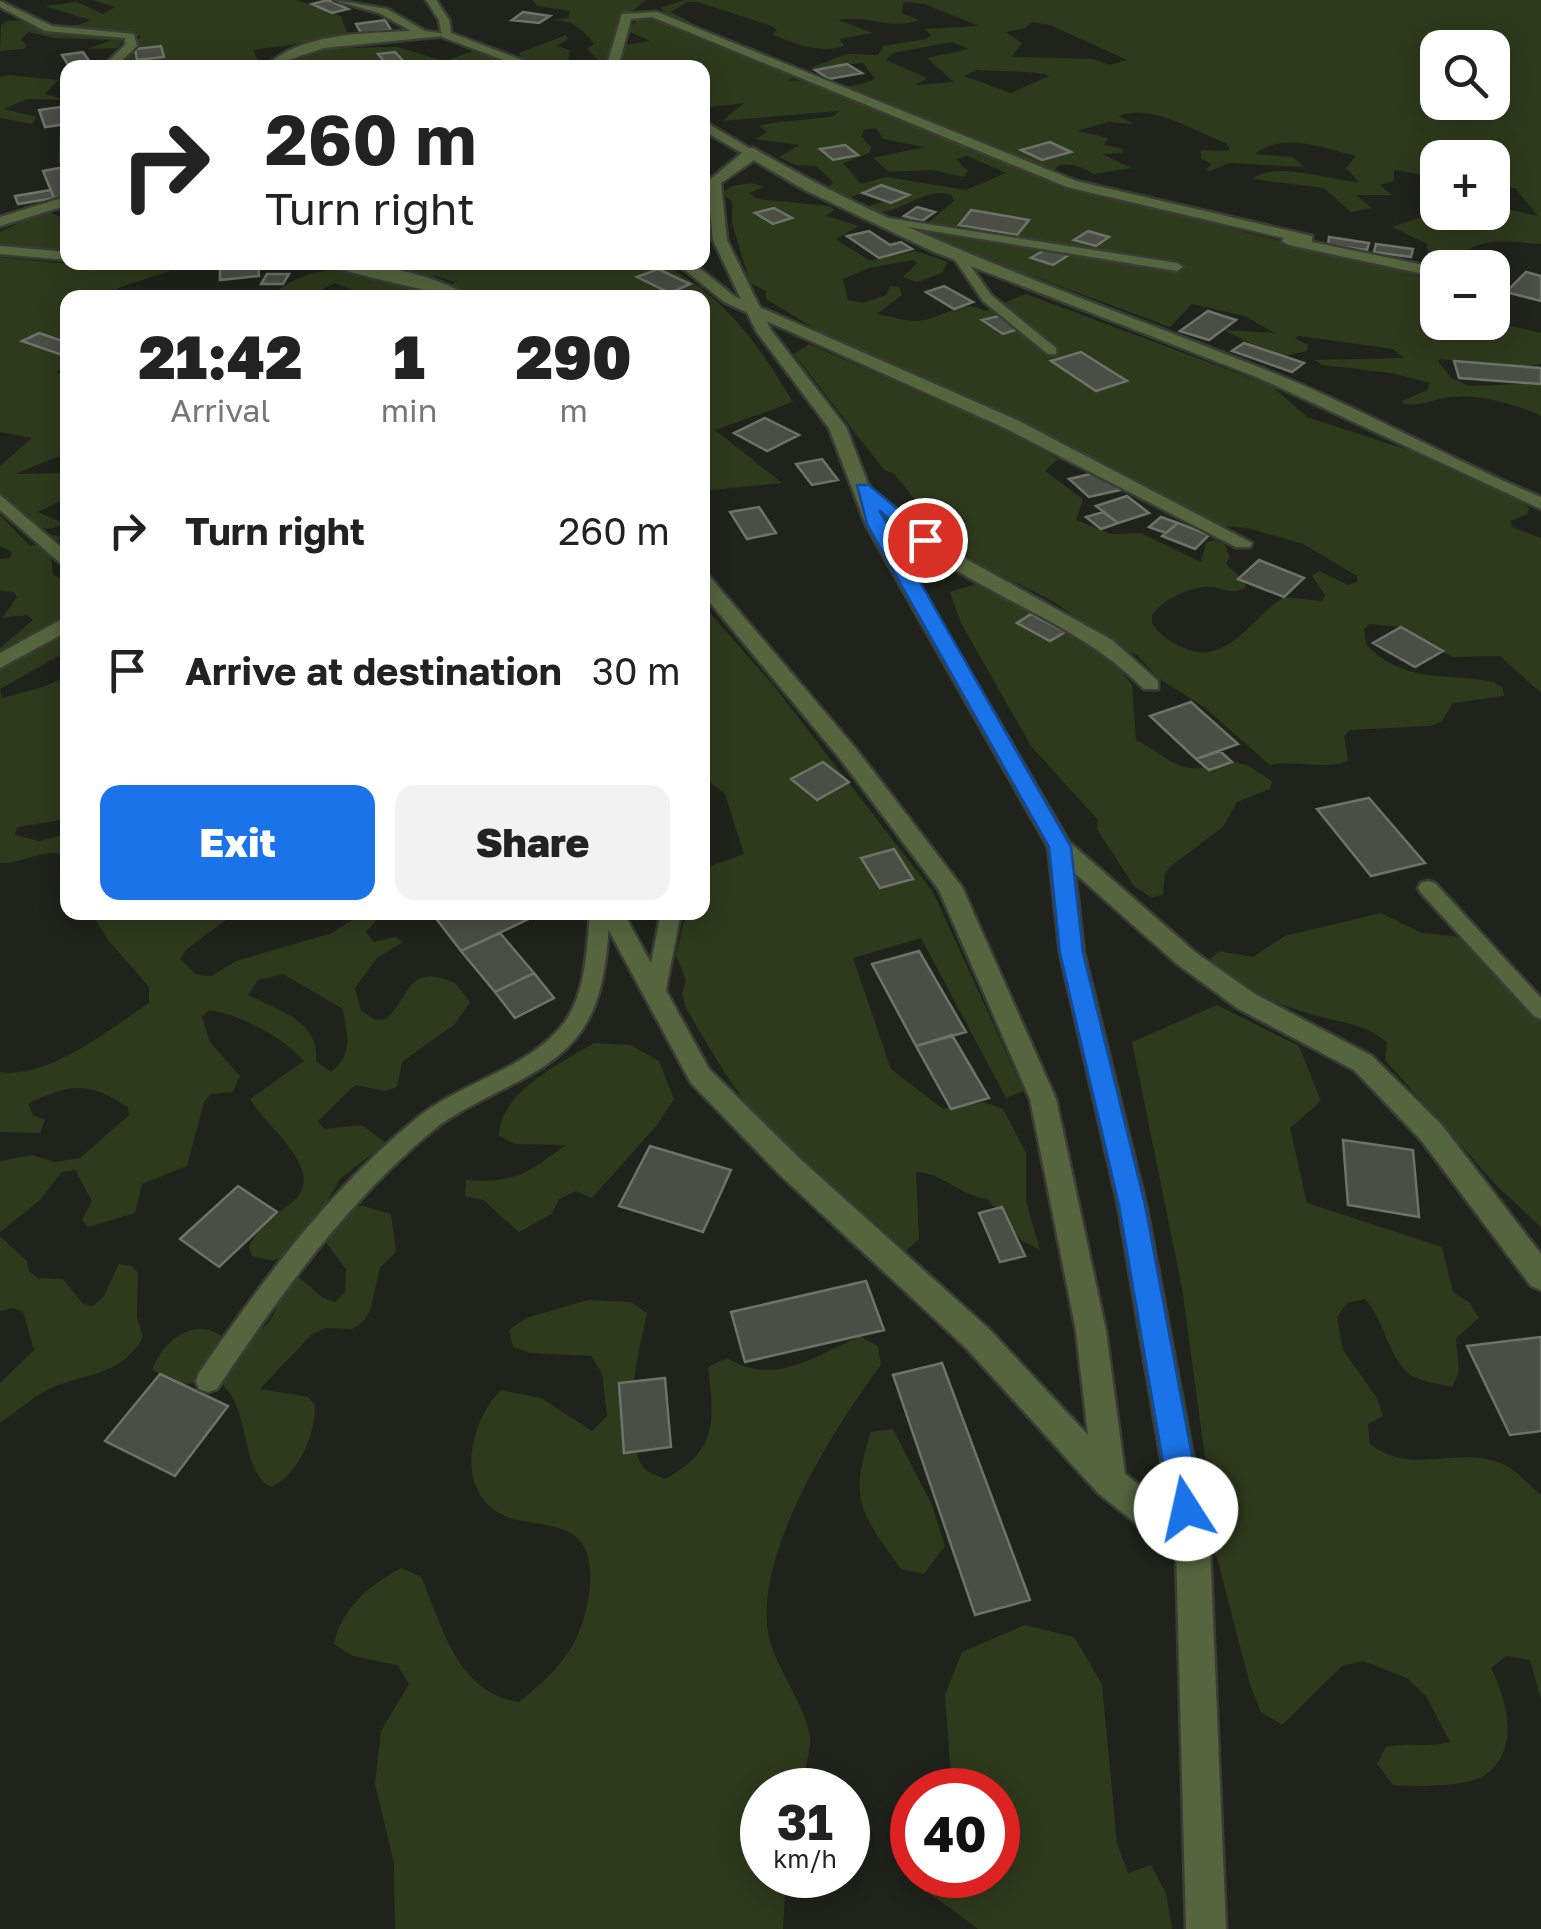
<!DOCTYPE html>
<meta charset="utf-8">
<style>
:root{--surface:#fff;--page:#f2f2f2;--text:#222;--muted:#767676;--accent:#1a73e8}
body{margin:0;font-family:"Golos Text",sans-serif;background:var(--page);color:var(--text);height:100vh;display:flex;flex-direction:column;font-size:38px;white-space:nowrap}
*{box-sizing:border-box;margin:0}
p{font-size:32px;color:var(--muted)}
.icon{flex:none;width:55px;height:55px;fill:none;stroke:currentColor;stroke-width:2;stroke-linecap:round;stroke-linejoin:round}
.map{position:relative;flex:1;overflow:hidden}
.sheet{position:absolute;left:60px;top:290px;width:650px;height:630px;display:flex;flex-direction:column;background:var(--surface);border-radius:20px;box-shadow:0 5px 25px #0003}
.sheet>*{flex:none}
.hud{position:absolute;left:60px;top:60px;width:650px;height:210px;border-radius:20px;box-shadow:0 5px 25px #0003;background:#fff;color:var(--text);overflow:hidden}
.buttons{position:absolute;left:1420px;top:30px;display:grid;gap:20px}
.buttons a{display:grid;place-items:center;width:90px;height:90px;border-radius:20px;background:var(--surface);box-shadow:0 5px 25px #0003;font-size:50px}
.speed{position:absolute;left:740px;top:1768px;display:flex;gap:20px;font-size:50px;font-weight:700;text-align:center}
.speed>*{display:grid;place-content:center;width:130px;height:130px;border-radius:50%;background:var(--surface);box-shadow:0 5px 25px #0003;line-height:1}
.speed small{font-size:25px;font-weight:400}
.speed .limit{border:15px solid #d22;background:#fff;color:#111}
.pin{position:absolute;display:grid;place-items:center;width:85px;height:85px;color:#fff;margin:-42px;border:5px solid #fff;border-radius:50%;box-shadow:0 2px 10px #0007}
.me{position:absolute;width:110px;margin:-55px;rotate:350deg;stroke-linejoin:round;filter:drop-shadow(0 0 8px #0008)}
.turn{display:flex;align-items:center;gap:35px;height:210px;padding:0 40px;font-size:45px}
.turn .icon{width:130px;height:130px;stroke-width:2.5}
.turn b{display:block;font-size:70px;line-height:85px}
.eta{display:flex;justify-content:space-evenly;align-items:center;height:170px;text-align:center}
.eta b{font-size:60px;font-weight:800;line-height:70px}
.button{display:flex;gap:20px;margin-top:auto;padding:20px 40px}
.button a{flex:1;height:115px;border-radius:20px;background:var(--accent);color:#fff;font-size:40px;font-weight:800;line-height:115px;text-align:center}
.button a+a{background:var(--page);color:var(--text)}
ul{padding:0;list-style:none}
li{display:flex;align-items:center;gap:30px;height:140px;padding:0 40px}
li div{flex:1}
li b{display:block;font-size:38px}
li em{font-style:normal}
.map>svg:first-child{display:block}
.green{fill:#2e3a1c;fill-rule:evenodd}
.building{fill:#4a4e45;stroke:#6e7369;stroke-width:2.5}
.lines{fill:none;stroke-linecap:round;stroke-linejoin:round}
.service-casing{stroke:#3a3d36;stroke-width:5}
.minor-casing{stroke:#3a3d36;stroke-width:5}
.tertiary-casing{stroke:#3a3d36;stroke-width:5}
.service{fill:#55663f;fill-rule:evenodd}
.minor{fill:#55663f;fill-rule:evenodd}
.tertiary{fill:#55663f;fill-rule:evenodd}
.route{fill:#1a73e8;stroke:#114b97;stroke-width:2.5}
</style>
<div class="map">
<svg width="1541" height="1929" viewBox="0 0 1541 1929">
<rect width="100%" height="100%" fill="#1f231b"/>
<path class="green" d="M92,0H297L341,16L349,37L253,50L261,67L114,68L141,36L124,38L118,48L86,49L112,40L53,38L29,32L21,39L27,46L24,49L0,51L1,25L7,21C30,19 69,34 90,20L45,6L77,2L103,14L115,7Z
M532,0H646C630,13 606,29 614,53L625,54L624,45L650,41L626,30L643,16L743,50L793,78L788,81C827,79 831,96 875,79L863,63L810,68L847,54L878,55L883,46L926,39L931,35L924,29L979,26L924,4L904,2L902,13L919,20C890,31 868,14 838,20L873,33L840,39L844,46C822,54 793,44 772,34L777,30L772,26L698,2H687L671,12L697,26L671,18L660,8L684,0H1541V244C1523,243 1500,239 1482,244C1460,250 1454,267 1429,257L1427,244L1392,227L1422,217L1445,221L1451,216L1441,213L1492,212L1493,206L1538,216L1515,188L1493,185L1492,158H1438L1437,177L1394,170V181L1379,185L1392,195H1356L1372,208L1351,212L1324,188L1253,179C1271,160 1333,181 1359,182L1346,168L1356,156C1324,148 1283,131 1255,154L1292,157L1305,167L1229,163L1210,171L1206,170L1211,164L1201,159V150L1226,151L1230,149L1226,143C1195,132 1154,103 1119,116L1133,124L1108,122L1077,131L1108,138L1104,145L1124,149L1123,153L1102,154L1132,168L1094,174C1081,168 1076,163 1059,165L1053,172L1062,185L1312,249L1437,275L1432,307L1437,309L1438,322H1493L1541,333V364L1523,367L1441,359L1438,361L1451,378L1470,386L1541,383V416C1516,404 1480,394 1452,397C1434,398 1423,407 1404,404L1402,401L1427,390L1430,383L1391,373L1322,365L1315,360L1404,358L1393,349L1299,336L1295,338L1308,345L1307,351L1280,357L1223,330L1275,333L1244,316L1192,304L1170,327L916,233L954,201L951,195C919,185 894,225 864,207L890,200L900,192L884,188L849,197L823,192L833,182L816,166L795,165L779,157L799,145L755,139L767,132L759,126C769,122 818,119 835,116L838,111L722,121L744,103L703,108L702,68L605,67L587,49L594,44C581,27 573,20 550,20L568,18L570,11L537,6ZM1032,22L1050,25L1127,60L1109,65L1093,59L1011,57L1022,43L1006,32L1025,28ZM952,42L969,49L927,58L954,82L916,85L927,78L886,60L893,53ZM1438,48H1492V102H1438ZM977,70C995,72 1035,70 1049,76L1011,93L964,76ZM875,128L884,139L924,147L873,158L889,172L932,170L964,177L968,171L956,159L967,156L1006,173L966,190L886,177L861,184L843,163L869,153L871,147L861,136L864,130Z
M566,35L568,39L557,46L570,50L568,61L574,67L286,68L283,62L295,59L301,49L397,47L445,61L473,51L510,61L521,57L519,53Z
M8,75L58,80L45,94L67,100L27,99L4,109L37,117L32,124L0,118V77Z
M752,183L764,187L749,193L758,199L830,206L834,210L826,216L859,226L836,239L870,261L915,251L948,262L942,273L917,282L903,277L917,263L913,260L869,268L843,279L848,300L863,303L886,295L890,286L899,287L902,295L877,314C890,316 903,321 917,321C940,320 964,297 985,311L1026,294L1272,386L1307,417L1411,451L1522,502L1529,508L1528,514L1511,521L1512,527L1541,538V693L1500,656L1452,657L1401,627L1370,624L1364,629L1366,644C1404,685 1446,672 1494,682L1503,688L1504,696L1453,703L1441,722L1430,726L1350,730L1344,736L1348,761C1330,770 1294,760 1270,765L1204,707L1158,678L1137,655L1115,647L1105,651L1132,685L1136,740C1170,757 1184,782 1221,759L1247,765L1272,781L1270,789L1237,802L1223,827L1171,866L1165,874L1163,894L1152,898L1134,886L1097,829L1098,820L1031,746L961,623L950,592L988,580L1083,627L1080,621C1050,594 1011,584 979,564C945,543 919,502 893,473L884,470L794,354L809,344L1022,437L1058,459L1045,471L1083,499L1076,520L1111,534L1141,533L1201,562L1206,543L1214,540L1224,544L1230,557L1226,564L1245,582V588C1232,595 1225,589 1212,587C1194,584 1162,600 1152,615V623C1160,635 1170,642 1184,648C1227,667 1252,617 1284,597L1322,601L1325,595L1312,576L1319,571L1348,585L1357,582V576L1303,544L1247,528L1213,525L1150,487L1031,430L901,368L845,347L766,299V291L750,283L732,223V202L722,193L732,186Z
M45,211L67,219V254L0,244V232Z
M0,257L109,268L159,265L170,271L118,288L117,297L68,298L67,362L56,373L67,374V458L57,457L15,474L67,473L66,498L38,512L63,523C34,544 23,501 0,500V466L32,438L0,432Z
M600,262L629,267L689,263L673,270C730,302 760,348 793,402L715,430L782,483L703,491L702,298L466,297L452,287L454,282L435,276L423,278L437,297H360L363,294L335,283L323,289L324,297H287L275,293C306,267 340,269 379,267L347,263Z
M0,515L30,546L41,544L52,535L61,536L51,555L53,575L67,582V651L0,689L2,698L43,687L67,676V819L17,827L15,835L39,841L67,834V856C45,846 24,864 0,863V648L33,620L27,615L2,618L17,597L14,592L0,591V559L10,558L12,552L0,546Z
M703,605L774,686L933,892L1024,1091L1006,1098L921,938L853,958L891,1069L943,1109L984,1102L1003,1109L1026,1153V1201L1040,1250L1021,1240L987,1199C959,1195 943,1173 916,1172L919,1239L901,1256C884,1217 834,1197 804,1169C751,1119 721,1069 685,1006L682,993L686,980L676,955L686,913L702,912L703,869L744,854L725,794L703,777Z
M91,913H235L187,949L180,959L197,975L212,976L236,961L332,933L363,913H383L366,932L374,942L395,937L403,942L377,958L355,988L361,1010L375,1020L386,1019C411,997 406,962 455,983L470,1002L455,1024L402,1062L397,1087L385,1091L355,1085L318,1121L324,1129L362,1125L386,1143L341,1178L323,1208L363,1206L391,1214L396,1252L380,1268L370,1311L363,1322L352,1329L326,1328L312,1334L260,1389L308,1397L315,1405C315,1436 300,1471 272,1487C239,1473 253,1411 220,1382L181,1384L152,1370C163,1340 195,1315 225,1338C275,1334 272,1318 287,1278H300L323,1298L335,1302L345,1292L346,1269L322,1237L273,1261L252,1256L249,1247C260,1224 273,1218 292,1202C330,1172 265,1126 250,1099L304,1061C282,1037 242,1015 209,1010L202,1017L210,1042L240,1076L233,1092L211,1094L204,1102L187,1166L142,1184L135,1213L88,1227L82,1220L92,1201L75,1170L62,1172L39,1201L0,1232V1161L32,1155L55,1162L80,1158L129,1115L128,1108C91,1081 69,1083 28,1104L33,1115L45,1120L40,1133L0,1132V1072C50,1079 109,1029 149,1003V987L108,940ZM283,974L343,1009C347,1035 354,1054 331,1072L316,1061C320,1022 279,1010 248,995L258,980Z
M1381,913L1422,933L1454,936L1485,950L1541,1019V1227L1498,1187L1385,1060L1387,1042C1363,1023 1343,1023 1314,1015C1276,1005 1237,988 1210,959L1219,951L1253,957L1285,936Z
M1217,1005L1299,1046L1321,1101L1290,1128L1307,1203L1442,1247L1453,1292L1470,1303L1479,1318L1456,1338L1459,1372L1452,1387C1441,1384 1423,1382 1412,1376C1388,1360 1385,1320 1365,1299L1347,1303L1337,1317L1343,1350L1377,1398L1383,1416L1368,1424L1370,1444C1411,1476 1454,1447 1498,1462C1513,1467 1528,1484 1541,1495V1700L1530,1660L1506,1656L1491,1668C1507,1700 1521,1750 1485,1775C1470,1787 1414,1787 1393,1785L1377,1764L1386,1747C1408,1742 1428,1748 1450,1742L1426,1696L1407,1678L1363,1661L1342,1666L1282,1725L1261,1712L1251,1688L1217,1558L1204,1541L1222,1520L1207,1472L1182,1288L1132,1042Z
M594,1043L631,1045L659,1061L674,1099L657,1125L592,1198L576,1191L559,1199L552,1214L519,1232L483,1200L465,1196L466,1180C516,1183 526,1174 566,1145L515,1144L499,1136C500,1091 560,1064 594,1043Z
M0,1236L27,1261L29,1271L38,1278L63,1279L83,1304L93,1306L104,1296L119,1264L132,1266L138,1273L137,1317L143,1337C121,1378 83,1372 47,1390C30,1399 16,1412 0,1423V1383L34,1350L23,1312L14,1308L0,1311Z
M588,1300L631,1302L647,1313C639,1351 617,1436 644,1468C649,1473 658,1476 665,1479C717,1451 715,1421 708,1367L727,1358C773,1387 816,1356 860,1336L878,1346L881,1365C834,1428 746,1564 771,1645C780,1672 807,1710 810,1737C811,1753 803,1775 800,1790H762V1875H786L783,1929H395L394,1863L375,1784L381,1731L409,1684L397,1665L353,1656L334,1644C341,1608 370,1585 401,1568L421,1577C443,1627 457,1693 519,1702C540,1685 564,1664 576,1639C589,1612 603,1550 570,1533C554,1523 529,1524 510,1518C453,1498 467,1424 501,1390L541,1398L592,1431L607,1416L602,1373L591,1356L530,1353L513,1347L509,1330L526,1318Z
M893,1429L932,1505L945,1546L924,1574L901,1569C861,1513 848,1501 871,1432Z
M1025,1625L1074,1637L1102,1684L1117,1843L1128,1873L1151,1865L1166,1893L1172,1929H978L924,1889L927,1875H998V1790H947L951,1775L945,1695L962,1652Z"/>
<path class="building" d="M328,0L348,9L332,13L312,4Z
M523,12L550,16L539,23L512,20Z
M385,20L391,30L361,33L356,24Z
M161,46L164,57L137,60L135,49Z
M83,52L94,68H70L62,55Z
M395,52L406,64L389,67L378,54Z
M847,64L862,73L829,79L815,70Z
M60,107L67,124L45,127L39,110Z
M1050,142L1071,152L1042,160L1021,150Z
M845,145L858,155L833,160L820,149Z
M65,167L68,196L54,198L43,171Z
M881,185L909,195L891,203L863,193Z
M51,190L54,198L18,204L15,196Z
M917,207L935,212L922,221L904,216Z
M774,208L792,218L773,224L755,213Z
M971,210L1029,220L1017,235L959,225Z
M869,231L890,245L901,242L912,249L879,258L847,236Z
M1088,231L1109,237L1096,246L1074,240Z
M1329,237L1369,243L1367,250L1328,245Z
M1376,244L1413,249L1411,257L1374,252Z
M1051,246L1072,253L1053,265L1031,258Z
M220,262H258L259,276L220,280Z
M658,269L690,284L670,293L637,277Z
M1526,272L1541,276V301L1506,292Z
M267,274H289L283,284H261Z
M944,286L973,302L954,309L926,292Z
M1208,311L1236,320L1209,340L1180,331Z
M999,316L1019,329L1003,334L982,320Z
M39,333L68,343V350L59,354L22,341Z
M1244,343L1304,363L1292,372L1232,351Z
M1081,352L1127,381L1096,391L1051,361Z
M1454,361L1541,368V384L1459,378Z
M765,418L799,435L767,451L734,433Z
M822,459L838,480L812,485L796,464Z
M1099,472L1120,490L1089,497L1069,479Z
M1127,496L1149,513L1118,523L1096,506Z
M759,507L776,533L747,539L730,512Z
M1103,512L1118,523L1101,529L1086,517Z
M1161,517L1178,523L1166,533L1149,527Z
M1178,523L1209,535L1195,549L1162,536Z
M1259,560L1304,578L1284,597L1238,579Z
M1031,614L1065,632L1050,641L1017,623Z
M1401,627L1443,651L1415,667L1373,643Z
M1191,702L1238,744L1196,759L1150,716Z
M1220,751L1232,762L1209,770L1196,759Z
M823,762L849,782L817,800L791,779Z
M1369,798L1425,863L1371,876L1317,809Z
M894,849L913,879L880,888L861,858Z
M431,912H531L535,916L461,951Z
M500,933L534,973L495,992L461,951Z
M919,951L966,1032L916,1046L872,964Z
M534,973L554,998L515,1018L495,992Z
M952,1035L989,1098L951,1109L916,1046Z
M1343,1140L1413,1150L1419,1217L1348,1205Z
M650,1146L731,1170L703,1232L619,1206Z
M238,1186L277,1212L219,1267L180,1239Z
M1002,1207L1025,1256L1000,1262L979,1213Z
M866,1281L884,1330L745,1362L731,1312Z
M1541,1337V1431L1510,1435L1467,1346Z
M942,1363L1030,1600L975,1615L893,1375Z
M160,1374L228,1406L175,1476L105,1441Z
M665,1378L671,1447L624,1453L619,1383Z"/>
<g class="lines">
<defs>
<path id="service" d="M875,216L1177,263L1183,267L1177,271L871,221L869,219Z
M957,258H965L991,295L1056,348V354H1048L983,301L955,260Z
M1428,881L1435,883L1541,998V1019L1534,1016L1421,893L1418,888L1421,883Z
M590,912H610C607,952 605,996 582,1030C548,1080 476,1094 431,1132C345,1204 279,1296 217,1389L208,1392L199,1389L196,1381L199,1373C262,1281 330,1189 417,1118C461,1082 529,1069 564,1023C586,994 587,948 590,912Z
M661,912H681L665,994L662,999H648L645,994Z"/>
<path id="minor" d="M334,0L387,9L425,31L452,35L324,48L285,61L278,68H265C297,33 367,33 411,31L379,13Z
M0,1L52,26L134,34L137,46L114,68H101L125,45V38L45,31L0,7Z
M657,12L1076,181L1312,236V242L1438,268V277L1289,245L1282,241L1284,238L1067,187L652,17L631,19L618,68H606L622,14Z
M68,131V166L61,162L62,135Z
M743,148H753C916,243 1092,300 1266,370C1360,407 1448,459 1541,497V509L1259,378L932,251L805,190L743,154Z
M68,196V205L0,226V217Z
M0,246L68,252V260L0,254Z
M321,262C363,262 437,272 470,298C454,298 334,270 321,262Z
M675,262H692L734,296L1019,421L1252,543L1250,547H1236L1007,429L724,302Z
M863,483L948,549L1112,640L1158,681V689H1144C1091,635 1025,611 961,573C922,551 890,521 857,492V484Z
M0,495L68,553V570L0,510Z
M702,574L709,576L857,750L962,887L1056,1099L1106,1331L1125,1474L1205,1535L1210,1547L1205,1559L1193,1564L1181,1559L1098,1493L967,1349L779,1174L691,1083L599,912H623L709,1069L799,1158L989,1329L1088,1435L1076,1331L1030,1099L939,890L841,760L702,593Z
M68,616V631L0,668V653Z
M1060,839L1068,841L1195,952L1255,994L1372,1056L1441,1124L1541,1254V1290L1531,1286L1421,1140L1354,1070L1237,1008L1177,964L1052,853L1048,847Z"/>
<path id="tertiary" d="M426,0H436L449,20L451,33L543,68H525L442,37L439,20Z
M702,120L754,151L753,161L721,183L727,240L771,330L846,427L884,525L1072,847L1084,953L1146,1205L1210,1547L1226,1929H1186L1176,1547L1118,1205L1060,953L1048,847L866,525L829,428L756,331L713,240L707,182L742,153L702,130Z"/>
</defs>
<use href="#service" class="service-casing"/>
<use href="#minor" class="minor-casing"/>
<use href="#tertiary" class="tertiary-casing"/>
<use href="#service" class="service"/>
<use href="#minor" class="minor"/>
<use href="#tertiary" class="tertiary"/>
</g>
<path class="route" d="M857,485H869L934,540L919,544L879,510L1071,847L1083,953L1145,1205L1202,1509L1197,1520L1186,1524L1176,1520L1171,1509L1119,1205L1060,953L1049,847L867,524Z"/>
</svg>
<div class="buttons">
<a><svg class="icon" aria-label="search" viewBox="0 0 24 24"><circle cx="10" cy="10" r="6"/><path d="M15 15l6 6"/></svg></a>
<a>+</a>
<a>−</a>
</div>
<div class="speed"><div>31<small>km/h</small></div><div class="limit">40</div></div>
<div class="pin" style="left:925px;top:540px;background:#d93025"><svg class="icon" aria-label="arrive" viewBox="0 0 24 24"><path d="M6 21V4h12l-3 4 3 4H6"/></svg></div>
<svg class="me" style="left:1186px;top:1509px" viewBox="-20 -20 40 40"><circle r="19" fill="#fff"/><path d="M0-13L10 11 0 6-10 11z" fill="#1a73e8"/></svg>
<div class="hud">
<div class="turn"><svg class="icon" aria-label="right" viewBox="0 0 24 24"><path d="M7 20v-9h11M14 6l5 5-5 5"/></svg><div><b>260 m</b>Turn right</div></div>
</div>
<section class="sheet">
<div class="eta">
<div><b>21:42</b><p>Arrival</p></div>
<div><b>1</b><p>min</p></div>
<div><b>290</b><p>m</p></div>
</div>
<ul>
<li><svg class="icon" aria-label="right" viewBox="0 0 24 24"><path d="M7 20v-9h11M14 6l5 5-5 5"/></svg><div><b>Turn right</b></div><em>260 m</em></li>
<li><svg class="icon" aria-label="arrive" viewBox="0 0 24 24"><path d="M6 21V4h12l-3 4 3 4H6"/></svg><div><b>Arrive at destination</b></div><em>30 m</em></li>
</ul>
<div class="button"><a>Exit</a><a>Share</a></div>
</section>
</div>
